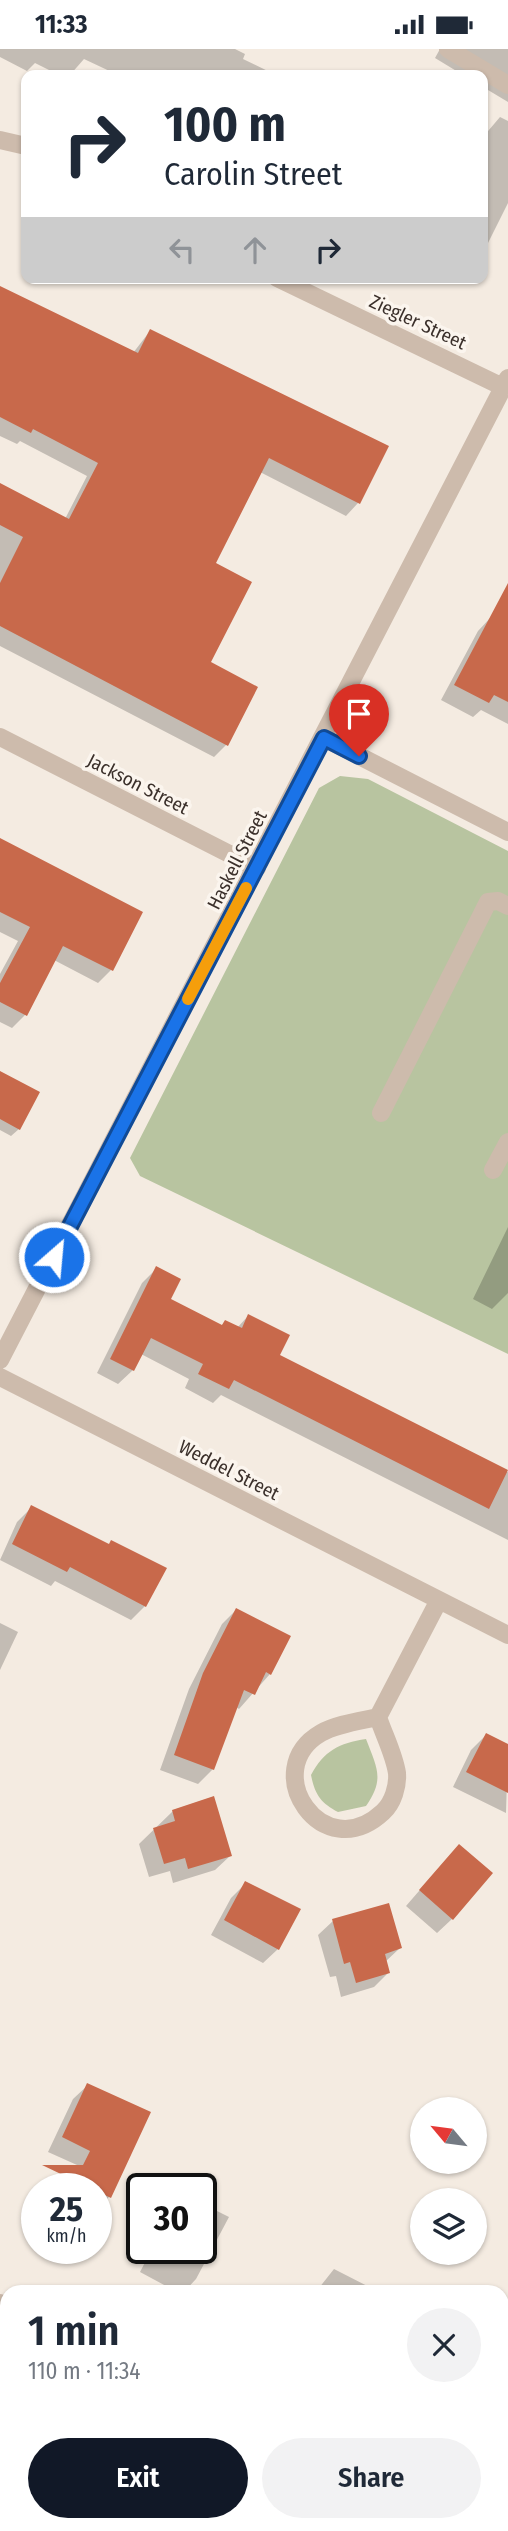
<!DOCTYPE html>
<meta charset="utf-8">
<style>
:root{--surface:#fff;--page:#f2f2f3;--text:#1f2937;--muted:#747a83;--accent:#111827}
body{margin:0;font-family:"Fira Sans Condensed",sans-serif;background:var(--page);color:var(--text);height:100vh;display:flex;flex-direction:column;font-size:26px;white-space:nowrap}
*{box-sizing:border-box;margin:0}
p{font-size:23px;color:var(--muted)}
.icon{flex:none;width:38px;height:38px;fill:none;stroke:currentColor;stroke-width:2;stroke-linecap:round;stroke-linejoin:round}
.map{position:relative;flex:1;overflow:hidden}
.drawer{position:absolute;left:0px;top:2236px;width:509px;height:247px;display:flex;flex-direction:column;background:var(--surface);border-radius:21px 21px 0 0;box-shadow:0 2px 5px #0004}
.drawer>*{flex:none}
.top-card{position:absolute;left:21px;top:21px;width:467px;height:214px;border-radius:14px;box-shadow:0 2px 5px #0004;background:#fff;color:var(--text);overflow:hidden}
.needle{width:46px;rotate:299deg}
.controls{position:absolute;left:410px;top:2048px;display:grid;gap:14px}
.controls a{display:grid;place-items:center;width:77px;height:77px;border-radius:50%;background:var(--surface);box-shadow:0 2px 5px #0004;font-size:35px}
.speed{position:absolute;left:21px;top:2124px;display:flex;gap:14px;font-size:35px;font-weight:700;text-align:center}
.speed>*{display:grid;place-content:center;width:91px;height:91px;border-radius:50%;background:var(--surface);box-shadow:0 2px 5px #0004;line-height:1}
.speed small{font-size:18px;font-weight:400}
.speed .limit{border:4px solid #111;border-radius:10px;background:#fff;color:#111}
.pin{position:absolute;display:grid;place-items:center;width:60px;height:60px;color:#fff;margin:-72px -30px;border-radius:50% 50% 50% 0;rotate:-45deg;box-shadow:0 0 7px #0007}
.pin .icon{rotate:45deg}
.me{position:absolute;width:77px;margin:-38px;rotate:27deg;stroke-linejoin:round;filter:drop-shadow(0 0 5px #0008)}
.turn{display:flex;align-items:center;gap:24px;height:147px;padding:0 28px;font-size:32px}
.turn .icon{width:91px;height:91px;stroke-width:2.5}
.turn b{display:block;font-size:49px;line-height:60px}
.lanes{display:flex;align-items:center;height:66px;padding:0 28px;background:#0003;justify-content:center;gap:35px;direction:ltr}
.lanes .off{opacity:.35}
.round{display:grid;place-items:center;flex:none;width:74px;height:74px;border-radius:37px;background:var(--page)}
.summary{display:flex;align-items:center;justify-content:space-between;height:119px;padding:0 28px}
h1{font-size:42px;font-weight:600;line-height:52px}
.primary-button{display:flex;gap:14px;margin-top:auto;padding:14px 28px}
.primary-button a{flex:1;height:80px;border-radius:42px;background:var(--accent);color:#fff;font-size:28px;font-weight:600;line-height:80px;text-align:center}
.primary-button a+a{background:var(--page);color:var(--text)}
.status{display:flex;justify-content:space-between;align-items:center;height:49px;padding:0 35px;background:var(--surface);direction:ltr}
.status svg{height:19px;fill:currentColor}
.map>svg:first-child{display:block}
.green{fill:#b8c4a0}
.shadow{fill:#0003}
.building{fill:#c8694b}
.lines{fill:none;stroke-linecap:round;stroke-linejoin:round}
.minor{stroke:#cdbbac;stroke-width:18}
.route-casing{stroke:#114b97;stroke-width:18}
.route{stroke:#1a73e8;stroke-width:12}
.slow{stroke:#f59e0b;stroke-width:12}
.labels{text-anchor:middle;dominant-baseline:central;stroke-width:7;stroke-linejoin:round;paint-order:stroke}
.street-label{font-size:19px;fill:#3b302b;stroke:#fbf5ee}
</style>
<div class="status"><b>11:33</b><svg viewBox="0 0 49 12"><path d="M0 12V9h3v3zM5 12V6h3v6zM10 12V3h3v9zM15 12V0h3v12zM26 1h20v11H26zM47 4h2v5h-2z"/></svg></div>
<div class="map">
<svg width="508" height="2482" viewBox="0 0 508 2482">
<rect width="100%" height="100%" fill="#f4ebe1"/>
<path class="green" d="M340,727L368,730L508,802V1305L140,1127L130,1109L319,739Z
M366,1690C377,1719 385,1730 366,1757L338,1763C321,1754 315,1746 311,1726C324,1702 339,1694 366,1690Z"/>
<path class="shadow" d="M0,0H235L245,5L243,10L276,26H118L84,10L70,26H59L35,14L27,22L0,8Z
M440,0H508V53L483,38V26H463L435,9Z
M500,68L508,72V154L483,204V88Z
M0,239L133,304L150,282L387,398L358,454L346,467L260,423L214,515L208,614L226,696L214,708L0,597V437L65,470L87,427L20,392L17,395L0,387Z
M492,567L508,576V675L481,661L473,668L441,651L478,582Z
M0,791L111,921L98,934L54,911L25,966L12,979L0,973V925L18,892L0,883Z
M0,1034L19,1080L11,1087L0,1081Z
M508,1178V1244L492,1260L473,1250Z
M156,1220L169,1251L221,1277L225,1273L237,1279L248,1267L277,1307L508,1423V1491L221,1346L213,1354L185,1339L189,1330L141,1305L133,1321L118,1335L97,1324L142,1234Z
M32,1458L145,1557L131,1571L55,1532L51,1537L0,1511L17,1473Z
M236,1561L270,1625L239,1660L236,1658L213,1720L198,1735L160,1721L189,1640L222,1575Z
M0,1574L18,1583L0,1621Z
M486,1686L508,1697L506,1764L453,1738L471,1701Z
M173,1762L230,1807L215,1821L173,1834L170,1822L149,1828L139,1795Z
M445,1812L452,1870L437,1884L406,1857Z
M245,1835L278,1900L263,1914L211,1886L231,1849Z
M333,1872L400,1899L385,1913L388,1924L374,1938L341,1948L336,1927L330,1928L318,1886Z
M88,2036L109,2148L96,2161V2140H66L77,2116L48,2103L73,2050Z
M201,2154L229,2168L196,2230L183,2244H179L140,2223L152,2200H201Z
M334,2220L381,2244H315Z
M439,2237L453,2244H433Z
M502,2330L508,2333V2344L502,2354Z
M502,2357L508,2360V2398L502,2405Z
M37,2476H226L237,2482H48Z"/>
<path class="building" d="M0,237L138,304L150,280L389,397L360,455L269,409L216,514L252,533L211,613L258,638L228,697L0,577V534L23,488L0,476V434L69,470L98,414L33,380L31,384L0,368Z
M508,534V653L494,646L489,654L454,636Z
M0,789L143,863L113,922L63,897L27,967L0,953V934L30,878L0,863Z
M0,1022L40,1043L20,1081L0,1070Z
M156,1217L181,1230L171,1250L222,1276L225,1271L242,1279L248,1265L290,1286L280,1306L508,1421L489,1460L234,1331L229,1340L198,1325L203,1315L151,1289L134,1322L110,1310Z
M31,1456L109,1495L111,1491L167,1519L146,1558L70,1518L67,1523L12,1495Z
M236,1559L291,1587L271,1626L266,1623L255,1646L244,1641L214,1721L174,1706L203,1624Z
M486,1684L508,1695V1744L466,1723Z
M214,1747L232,1807L188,1820L185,1809L164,1815L153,1779L175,1772L172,1761Z
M459,1795L493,1824L453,1871L419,1841Z
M245,1832L301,1860L279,1901L224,1871Z
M389,1854L402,1899L385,1905L390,1924L356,1934L350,1913L344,1915L332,1870Z
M87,2034L151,2063L111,2149L42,2116H83L90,2102L62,2088Z"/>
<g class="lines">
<path class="minor" d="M448,0L508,36
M0,91L26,97
M277,229L503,338
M0,688L257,819
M324,689L508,783
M381,1064L488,853L498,852L508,857
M493,1121L508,1093
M0,1311L508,329
M0,1328L508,1586
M378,1668C384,1686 394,1705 397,1724C398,1737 393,1754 383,1763C323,1819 257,1721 321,1684C337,1675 360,1672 378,1668Z
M378,1668L439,1551
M0,2254L7,2257
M435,2476L447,2482"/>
</g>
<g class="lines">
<defs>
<path id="route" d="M54,1208L324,689L359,707"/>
</defs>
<use href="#route" class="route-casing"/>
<use href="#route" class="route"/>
<path class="slow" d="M188,950L246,839"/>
</g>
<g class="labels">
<g class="street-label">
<text transform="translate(418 273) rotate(25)">Ziegler Street</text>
<text transform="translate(138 735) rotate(27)">Jackson Street</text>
<text transform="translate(237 811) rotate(-63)">Haskell Street</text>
<text transform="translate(229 1421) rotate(27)">Weddel Street</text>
</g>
</g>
</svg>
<div class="controls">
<a><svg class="needle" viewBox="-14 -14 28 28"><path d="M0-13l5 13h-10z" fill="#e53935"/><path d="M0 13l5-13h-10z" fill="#747a83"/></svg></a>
<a><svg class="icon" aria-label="layers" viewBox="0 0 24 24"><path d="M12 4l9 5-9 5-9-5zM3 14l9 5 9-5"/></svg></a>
</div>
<div class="speed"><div>25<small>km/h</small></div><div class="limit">30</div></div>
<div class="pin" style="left:359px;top:707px;background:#d93025"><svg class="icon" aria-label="arrive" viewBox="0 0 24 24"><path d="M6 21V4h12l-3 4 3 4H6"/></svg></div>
<svg class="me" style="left:54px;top:1208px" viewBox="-20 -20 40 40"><circle r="17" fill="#1a73e8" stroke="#fff" stroke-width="3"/><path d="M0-11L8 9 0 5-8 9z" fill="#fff"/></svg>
<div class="top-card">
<div class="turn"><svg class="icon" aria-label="right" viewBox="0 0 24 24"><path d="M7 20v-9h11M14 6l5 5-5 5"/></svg><div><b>100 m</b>Carolin Street</div></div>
<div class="lanes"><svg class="icon off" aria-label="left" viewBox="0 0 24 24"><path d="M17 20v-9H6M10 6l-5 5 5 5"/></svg><svg class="icon off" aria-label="ahead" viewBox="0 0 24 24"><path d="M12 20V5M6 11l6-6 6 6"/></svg><svg class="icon" aria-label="right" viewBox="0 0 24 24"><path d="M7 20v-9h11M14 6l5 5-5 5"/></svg></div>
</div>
<section class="drawer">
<div class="summary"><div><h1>1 min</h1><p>110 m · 11:34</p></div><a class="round"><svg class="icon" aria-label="close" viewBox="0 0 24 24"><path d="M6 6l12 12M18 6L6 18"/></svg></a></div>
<div class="primary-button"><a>Exit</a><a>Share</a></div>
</section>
</div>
